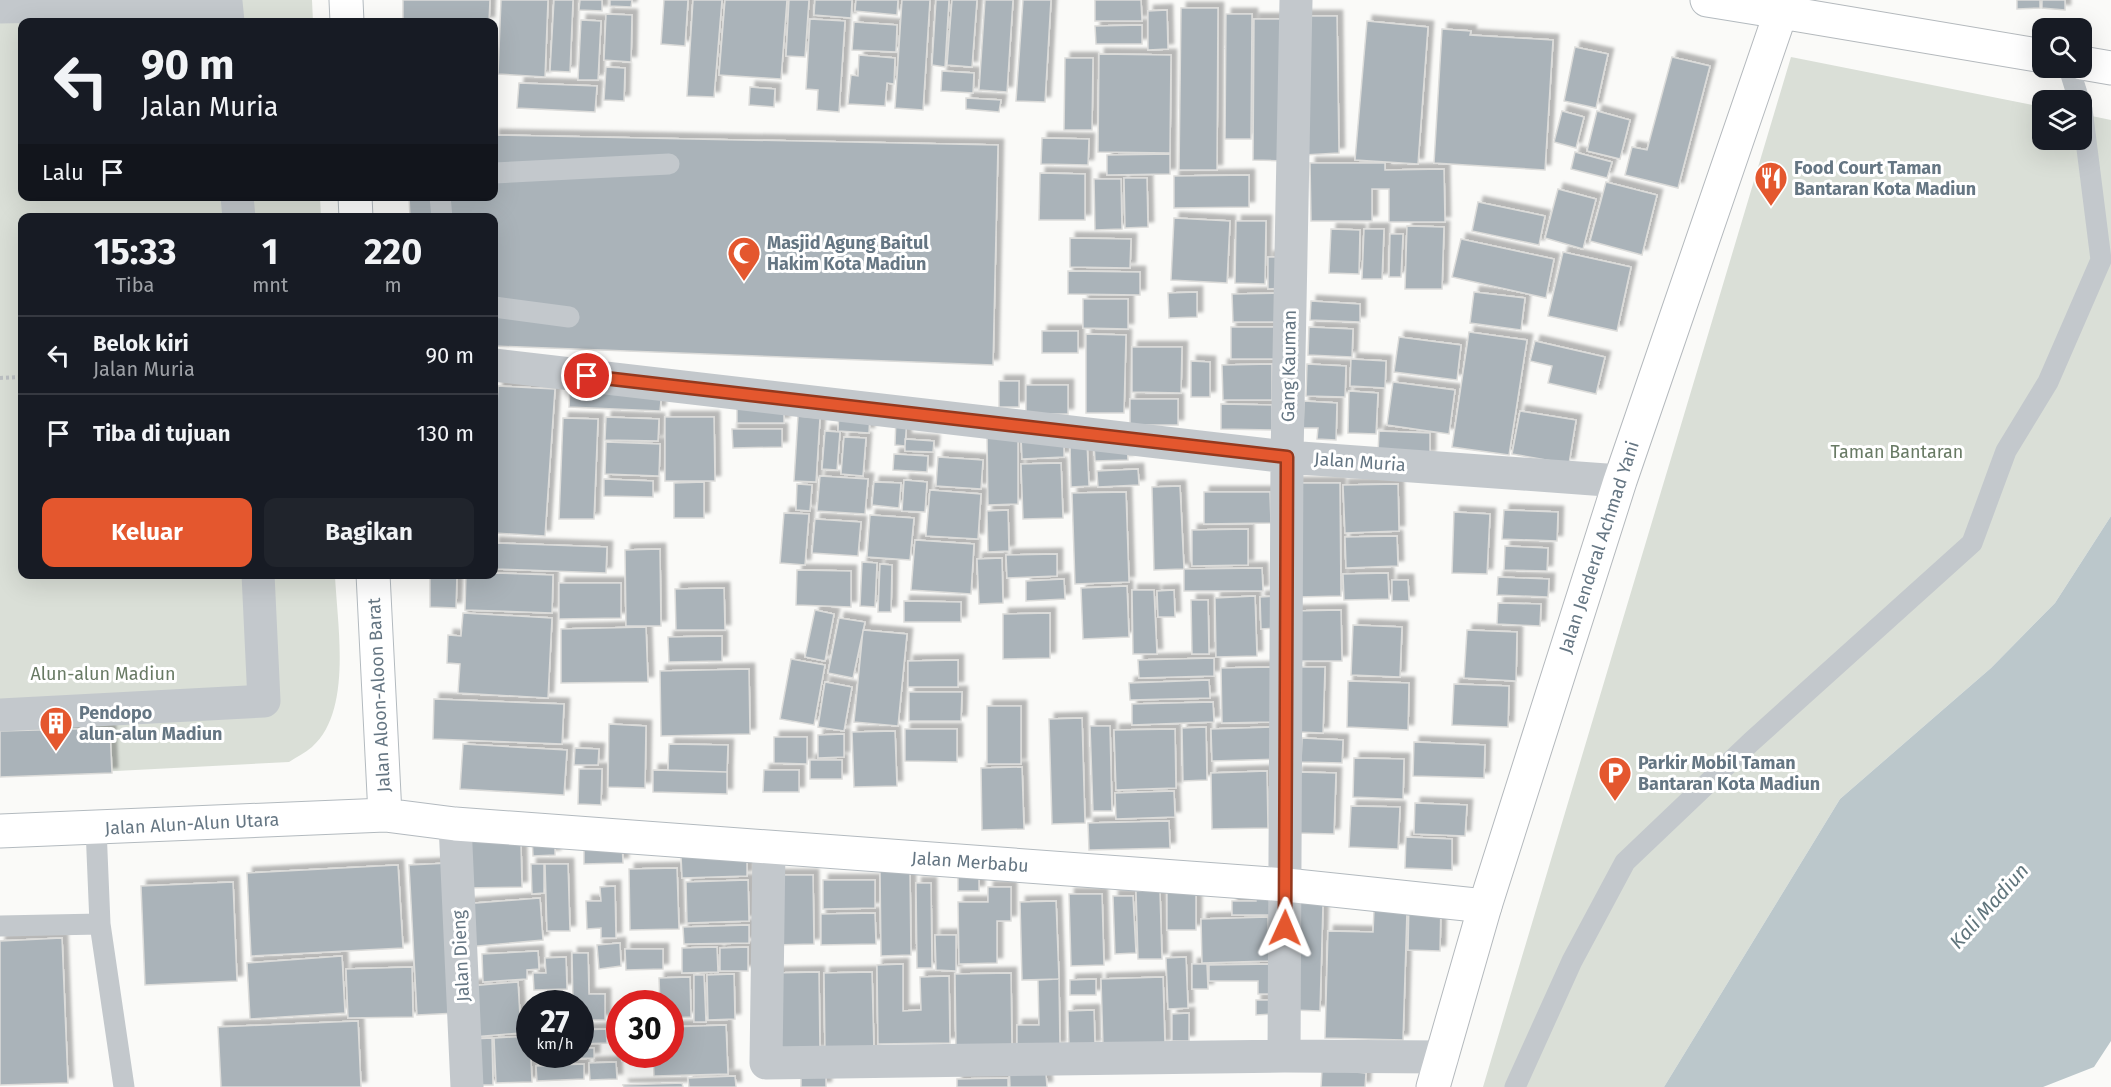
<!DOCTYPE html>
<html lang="id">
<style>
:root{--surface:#171b24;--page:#20242c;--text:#f1f3f6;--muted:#9ea1a6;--line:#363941;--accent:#e4572e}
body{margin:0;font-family:"Fira Sans",sans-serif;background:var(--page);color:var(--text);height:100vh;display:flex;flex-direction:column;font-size:22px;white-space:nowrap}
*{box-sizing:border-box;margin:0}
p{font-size:20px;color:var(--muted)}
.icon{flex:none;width:33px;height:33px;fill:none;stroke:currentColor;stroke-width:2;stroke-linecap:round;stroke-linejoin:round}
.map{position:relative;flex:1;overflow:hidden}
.drawer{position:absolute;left:18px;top:213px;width:480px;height:366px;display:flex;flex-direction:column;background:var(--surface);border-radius:12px;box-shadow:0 6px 24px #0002}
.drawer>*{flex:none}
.banner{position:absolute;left:18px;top:18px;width:480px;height:183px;border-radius:12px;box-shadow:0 6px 24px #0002;background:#171b24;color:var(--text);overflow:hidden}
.buttons{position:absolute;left:2032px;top:18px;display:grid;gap:12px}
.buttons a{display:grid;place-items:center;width:60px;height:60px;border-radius:12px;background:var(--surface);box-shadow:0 6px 24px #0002;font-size:30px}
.speed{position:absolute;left:516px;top:990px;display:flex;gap:12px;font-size:30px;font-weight:700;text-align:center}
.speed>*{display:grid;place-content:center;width:78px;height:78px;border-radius:50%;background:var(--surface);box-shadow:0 6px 24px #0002;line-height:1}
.speed small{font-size:15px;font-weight:400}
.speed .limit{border:9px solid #d22;background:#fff;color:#111}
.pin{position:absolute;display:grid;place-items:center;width:51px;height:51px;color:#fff;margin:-26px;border:3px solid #fff;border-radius:50%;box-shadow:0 2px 6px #0007}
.me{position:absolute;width:66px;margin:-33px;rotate:1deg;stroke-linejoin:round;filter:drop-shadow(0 0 4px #0008)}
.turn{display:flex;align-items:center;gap:21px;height:126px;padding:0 24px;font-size:27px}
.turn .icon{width:78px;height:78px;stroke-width:2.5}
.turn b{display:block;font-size:42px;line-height:51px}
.then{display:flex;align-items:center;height:57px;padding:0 24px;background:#0003;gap:12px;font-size:22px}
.eta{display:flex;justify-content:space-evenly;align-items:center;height:102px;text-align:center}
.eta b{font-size:36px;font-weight:700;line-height:42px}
.action{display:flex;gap:12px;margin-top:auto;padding:12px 24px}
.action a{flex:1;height:69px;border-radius:12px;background:var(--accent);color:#fff;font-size:24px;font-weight:700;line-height:69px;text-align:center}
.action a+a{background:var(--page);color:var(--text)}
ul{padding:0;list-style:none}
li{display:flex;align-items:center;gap:18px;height:78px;padding:0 24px;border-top:2px solid var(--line)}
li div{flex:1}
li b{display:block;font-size:22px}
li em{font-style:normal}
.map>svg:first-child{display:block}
.green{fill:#dadfd7}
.water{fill:#bbc7cb}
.building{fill:#aab3b9;stroke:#dcdcda;stroke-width:1.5;filter:url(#shadow)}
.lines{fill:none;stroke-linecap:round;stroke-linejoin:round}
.secondary-casing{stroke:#b3babf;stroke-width:35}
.highway-casing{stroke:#b4b9bd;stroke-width:35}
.path{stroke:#bbbfc2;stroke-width:4;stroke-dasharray:3 3;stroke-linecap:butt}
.lane{stroke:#c3c8cc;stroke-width:21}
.street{stroke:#c3c8cc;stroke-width:33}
.secondary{stroke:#fff;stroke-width:33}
.highway{stroke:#fff;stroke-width:33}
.route-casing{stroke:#94391e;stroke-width:15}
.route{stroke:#e4572e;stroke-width:10}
.labels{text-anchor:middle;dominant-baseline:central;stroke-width:6;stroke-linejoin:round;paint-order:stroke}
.poi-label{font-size:18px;font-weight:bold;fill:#657683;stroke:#fff;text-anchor:start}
.street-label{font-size:18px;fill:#657683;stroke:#fff}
.park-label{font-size:18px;fill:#687a64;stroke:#fff}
.water-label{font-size:20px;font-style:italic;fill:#60757c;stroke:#fff}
</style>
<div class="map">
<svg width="2111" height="1087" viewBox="0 0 2111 1087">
<defs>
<filter id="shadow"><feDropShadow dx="5.5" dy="-5.5" stdDeviation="1.5" flood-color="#0004"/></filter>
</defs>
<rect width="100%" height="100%" fill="#fafaf8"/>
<path class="green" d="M0,0H312L313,22H22V196L320,197L321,217L22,218V574L335,575C337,624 353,711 312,747C305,753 296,757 289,762L0,777Z
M1791,57L2043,107V140H2082V114L2111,120V516L2055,603L1991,668L1840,799L1664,1087H1483Z"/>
<path class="water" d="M2111,516V1041L2094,1067L2043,1087H1664L1840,799L1991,668L2055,603Z"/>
<path class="building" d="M403,0H490L489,22H403Z
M501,0H548L545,77L498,74Z
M554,0H573L570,72L550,71Z
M580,0H602V11L579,10Z
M610,0H632L631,7L610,6Z
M664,0H688L685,46L661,44Z
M693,0H722L714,97L687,96Z
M725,0H787L781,79L719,75Z
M789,0H809L805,57L786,56Z
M815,0H852L851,18L814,15Z
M856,0H898L897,15L855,11Z
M902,0H930L923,110L895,108Z
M936,0H949L945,67L932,65Z
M952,0H977L972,67L947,65Z
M985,0H1013L1007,92L979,90Z
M1023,0H1051L1045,102L1016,101Z
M1095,0H1141L1142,21H1095Z
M2017,0H2040V8L2017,9Z
M2042,0H2065V10L2042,8Z
M1181,8H1218L1217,170H1179Z
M1167,10L1168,49L1148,50V11Z
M606,14L632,15L631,62L604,60Z
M1226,14H1252L1251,139H1225Z
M1301,16H1337L1339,153L1304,155Z
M810,19L845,21L839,112L817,110L818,90L806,89Z
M1254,19H1287L1286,161L1253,160Z
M581,20L601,21L598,80H578Z
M1367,21L1428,27L1418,164L1355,160Z
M854,22L897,25L896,52L852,50Z
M1142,25V44H1096L1095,26Z
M1442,29L1471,31L1470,35L1553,40L1545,170L1434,163Z
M1575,47L1608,54L1596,108L1564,101Z
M1099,54L1171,55L1170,153L1098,152Z
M859,55L895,58L894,84L887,83L885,106L848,104L851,75L858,76Z
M1672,57L1710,66L1678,188L1625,175L1632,147L1647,150Z
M1065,58H1093L1092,130H1064Z
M606,67L625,68L624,101L604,100Z
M942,71L974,73L973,93L941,91Z
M519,83L597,86L595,112L517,108Z
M750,87L775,89L774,107L749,105Z
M966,98L1001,100L999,112L966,109Z
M1562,111L1584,117L1576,148L1554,142Z
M1597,111L1630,120L1620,159L1587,151Z
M494,135L998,145L993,365L494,346V218H410L409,196H494Z
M1042,138L1089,139L1088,165L1041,164Z
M1575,152L1612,162L1607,178L1571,169Z
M1170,154V174L1107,175V155Z
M1310,163H1385V170L1444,169L1445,222H1389V189H1372V221H1311Z
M1040,173L1085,174V220H1039Z
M1249,175V207L1174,208V176Z
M1124,178H1147L1148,227L1125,228Z
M1094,179H1121L1122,229L1095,230Z
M1606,182L1657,195L1642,255L1590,241Z
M1558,189L1596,199L1583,249L1545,238Z
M1478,202L1545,216L1539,245L1472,231Z
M1174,218L1230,221L1227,283L1171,280Z
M1236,221H1266L1265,284L1235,283Z
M1407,226L1444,227L1442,289H1405Z
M1331,229L1360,230L1359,274L1329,273Z
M1364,229H1384L1382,279H1362Z
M1390,234H1403L1401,277H1389Z
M1070,238L1131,239L1130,268L1070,267Z
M1461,239L1554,259L1546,298L1452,277Z
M1563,252L1631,267L1617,331L1548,316Z
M1268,257H1286V288L1268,289Z
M1068,271L1140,272V295L1068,294Z
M1197,292V317L1169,318L1168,293Z
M1474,292L1525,298L1521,330L1470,323Z
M1279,293L1280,322H1233L1232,294Z
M1083,299H1128V329L1083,328Z
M1311,301L1360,304V322L1310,320Z
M1231,327H1276V359H1231Z
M1309,327L1353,329L1352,357L1308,355Z
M1042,331H1078V353H1042Z
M1469,332L1527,340L1509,455L1452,447Z
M1086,334L1126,335L1124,413H1086Z
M1399,337L1461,345L1457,380L1394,372Z
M1535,341L1605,357L1596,394L1548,383L1552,366L1530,361Z
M1132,347H1182L1181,393L1132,392Z
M1351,359L1386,361L1385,388L1350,386Z
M1191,361L1210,362V397H1191Z
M1272,364V400H1223L1222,365Z
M1307,364L1346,366L1345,397L1306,396Z
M999,381H1019V407H999Z
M1393,382L1455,390L1449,434L1387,425Z
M1026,385H1068V414H1026Z
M498,386L555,389L545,536L494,533V458Z
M570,386L662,390L660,411L569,407Z
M1349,391L1378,393L1376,434L1348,433Z
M1130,399H1178V425H1130Z
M784,401V423H737V402Z
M1304,401L1337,403L1336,440L1317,439L1318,428H1303Z
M1221,404L1272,405V430L1221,429Z
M839,411L870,413L869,433L838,431Z
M1520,411L1576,420L1569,464L1512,454Z
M798,416L820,418L816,482L794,481Z
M606,417L659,419L658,441L605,440Z
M665,417H714L715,481H665Z
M563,418L598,419L594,519H559Z
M896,418L907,419L905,446L895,445Z
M732,429H782V447L733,448Z
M825,431L840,432L837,470L822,469Z
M1379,431L1430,433V456L1378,454Z
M987,434H1018V504L988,505Z
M1064,434V457L1022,459L1021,436Z
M844,437L866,438L863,476L841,474Z
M905,439L934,441L933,452L905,451Z
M1127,441L1128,460L1095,461L1094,443Z
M606,442L660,444L659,476L605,474Z
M1087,443L1089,486L1071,487L1070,444Z
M894,454L928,456L927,472L893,470Z
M938,457L983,460L981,489L936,486Z
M1061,463L1063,518L1023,519L1021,464Z
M1138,469L1139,485L1098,487L1097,471Z
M820,476L868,479L865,514L817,511Z
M604,479L653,481V497L604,496Z
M904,480L927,482L925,512L902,511Z
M704,482V518H674V483Z
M874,482L901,483L899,508L872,505Z
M1296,483H1340L1341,596L1298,597Z
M797,484L812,485L810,511L796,510Z
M1398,484L1399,531L1345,533L1343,485Z
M1180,486L1184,569L1154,570L1152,487Z
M930,490L981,494L978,539L926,536Z
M1126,492L1129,582L1075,584L1072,493Z
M1204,492H1270L1271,523L1204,524Z
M1008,510L1009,551L988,552L987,511Z
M1504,510L1558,512L1557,541L1502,539Z
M1454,512L1490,514L1487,574L1452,573Z
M784,513L809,514L805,565L780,563Z
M870,515L914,518L910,560L867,557Z
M815,519L861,522L858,556L812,553Z
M1248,529V565L1192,566V530Z
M1397,536L1398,566L1346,568L1345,537Z
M915,540L974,544L971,594L911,590Z
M494,543L607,547L606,573L494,569Z
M1505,546L1548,548L1547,571L1504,570Z
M660,549L661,626H626L625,550Z
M1057,554V576L1007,578L1006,555Z
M1002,558L1003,603L979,604L977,559Z
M862,562L877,563L875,607L860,606Z
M880,564L892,565L891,612H878Z
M1262,568L1263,591H1184V569Z
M797,570L851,571V607L796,605Z
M494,573L553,575L552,613L465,610L466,574Z
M1388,573L1389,599L1344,600L1343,574Z
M430,574H457L456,608L430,607Z
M1498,577L1549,579L1548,597L1497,595Z
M1064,579L1065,599L1026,601V581Z
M1392,580H1408L1409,601H1392Z
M559,583H621V618L559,619Z
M1127,586L1129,637L1083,639L1081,588Z
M724,588L725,630H676L675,589Z
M1132,590H1154L1157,654H1133Z
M1174,590L1175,617H1158L1157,591Z
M1255,596L1257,656L1216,657L1215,598Z
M1279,596V628L1261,629L1260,597Z
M1191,600H1208L1209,654H1192Z
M904,601L961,602V622H904Z
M1498,603L1541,604L1540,626L1497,624Z
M815,610L834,614L825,661L805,657Z
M1341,610L1342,661H1293V611Z
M463,613L552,618L548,698L458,693L460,664L447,663L448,635L461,636Z
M1050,613V658L1003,659V614Z
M839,618L865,622L853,678L828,673Z
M1353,625L1402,627L1400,677L1351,675Z
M646,627L648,682L561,683V629Z
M863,630L907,634L898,726L854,722Z
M1467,630L1517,632L1516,681L1464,678Z
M722,636V661L669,662L668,637Z
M1214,658V676L1139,678L1138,660Z
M791,659L825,665L814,725L780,719Z
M958,660V687H908V661Z
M1271,667L1272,722L1222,723L1221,668Z
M1300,667H1325L1323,733L1297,732Z
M749,669L750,734L661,736L660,671Z
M1209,680L1210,698L1130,700L1129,683Z
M1348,681L1409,683L1408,730L1347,727Z
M825,682L852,687L844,731L818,727Z
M1454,684L1509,686L1508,727L1452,725Z
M909,692H962L961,721H909Z
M434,699L564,704L562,744L433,739Z
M1213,702L1214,722L1132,725V704Z
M987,706H1021V764H987Z
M1082,718L1085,823L1052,824L1049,719Z
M609,724L646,726L645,788L608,787Z
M1090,726H1110L1112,811H1093Z
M1206,727L1207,780L1183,781L1182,728Z
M1277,727L1278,759L1212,761L1211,729Z
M110,728L112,773L0,777V731Z
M905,729H957V762L905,761Z
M1175,729L1176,788L1116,790L1114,730Z
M895,731L897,786L854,787L852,732Z
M844,734V757L818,758V735Z
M774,737H807V764L774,763Z
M1302,738L1343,740L1342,763L1301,762Z
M1414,742L1485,745L1484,778L1413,776Z
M463,744L567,750L564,795L460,789Z
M669,744L728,745L727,772L668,770Z
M575,748L599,749L598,765H574Z
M1354,758L1404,759L1403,799L1353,797Z
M810,760H842V779H810Z
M1022,767L1024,829L982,830L981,768Z
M579,769H602L601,805L578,804Z
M653,770L727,772V794L653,792Z
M764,770H799V792H763Z
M1267,771L1268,828L1212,829L1211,773Z
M1297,772L1336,773L1334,834L1295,833Z
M1174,791L1175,817L1116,819L1115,793Z
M1415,803L1467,805L1465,836L1414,834Z
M1351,806L1400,807L1398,849L1349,847Z
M1169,821L1170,848L1089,850L1088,823Z
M462,837L521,844L522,887L464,888Z
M532,837H555V855L533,856Z
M1406,837L1452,839V870L1405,868Z
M622,841L623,863L584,864V842Z
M747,853V876L682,878L681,855Z
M450,863L458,1013L417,1015L409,865Z
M531,864H544V893L532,894Z
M545,864H568L570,931H547Z
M398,865L403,948L251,956L247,873Z
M958,865H979V891H958Z
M677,868L679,929L630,930L629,869Z
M880,870H910L911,955L881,956Z
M773,875H813L814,944L774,945Z
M748,880L749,921L687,923L686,882Z
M823,880H875V908L823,909Z
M233,882L237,981L145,985L141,886Z
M916,883H931L932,968H917Z
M615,886L616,938H601V928L587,929L586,901H601L600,887Z
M988,887H1011V921H997V963L959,964L958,902H988Z
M1256,889H1274L1275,915H1232V901H1256Z
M1136,891H1160L1162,959H1138Z
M1167,893H1196V930H1167Z
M1069,894H1102L1104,965L1071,966Z
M1113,896H1133L1136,953L1115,954Z
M540,898L543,940L467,947L463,904Z
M1056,901L1059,979L1022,980L1020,902Z
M1409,902H1441L1440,951L1408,950Z
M1295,903L1323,904L1320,1011L1292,1010Z
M1374,910L1407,911L1403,1040L1325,1038L1328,931L1373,932Z
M875,913L876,944L821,945V914Z
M1268,917L1269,961L1202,963L1201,919Z
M749,925V943L684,944L683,927Z
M935,935H956V971L936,970Z
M62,938L68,1083L0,1085V941Z
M620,943L621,966L599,969L597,945Z
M717,947L718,972L682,973V948Z
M748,947V971H720V948Z
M625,949H663V969L626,970Z
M538,951L539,969L527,970V979L483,982L482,954Z
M572,953H588L589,994H605V1020H580V1004H573Z
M342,956L345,1013L250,1019L247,963Z
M566,957L567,989L534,990L533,973H546L545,958Z
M1186,957L1188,1008L1168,1009L1166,958Z
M903,964V1011L921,1010L920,977L949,976L950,1043L878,1044L877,965Z
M1192,964H1207L1208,989H1192Z
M1273,964L1274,994H1258V981H1209V965Z
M412,967L413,1017L348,1018L346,969Z
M819,972L820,1051H773L772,973Z
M872,972L874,1052L825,1053L824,973Z
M1011,973L1012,1050L956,1051L955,974Z
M734,974L735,1019L708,1020L707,975Z
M694,975H704L706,1022H694Z
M690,977L691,1017L670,1018V1004H660L659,978Z
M1163,977L1165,1045L1103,1047L1101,979Z
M1059,979L1060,1047L1017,1048V1025H1039L1038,980Z
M1096,979V995H1070V980Z
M518,982L521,1033L473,1037L469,986Z
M1256,1000H1275V1014L1256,1015Z
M1094,1010L1095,1046L1069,1047L1068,1011Z
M1189,1013V1041H1172V1014Z
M358,1021L361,1087H221L218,1027Z
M726,1025L728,1074L654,1076L653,1054H670V1027Z
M606,1029L607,1043L580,1044V1030Z
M530,1036L532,1082L496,1083L494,1038Z
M492,1038L493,1085H474L472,1039Z
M580,1048H594V1058L537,1060V1054H580Z
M621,1054H645L646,1060L622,1061Z
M1045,1061L1047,1087H1010L1009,1064Z
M616,1062L617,1079L590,1080L589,1063Z
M584,1064V1079L537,1081L536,1066Z
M801,1069H826V1087H801Z
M1322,1069L1366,1073L1365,1087H1321Z
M735,1076L736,1087H689L688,1078Z
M1008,1078V1087H957V1079Z
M682,1083L683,1087H624L623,1085Z"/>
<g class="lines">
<defs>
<path id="secondary" d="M346,0L347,22
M1707,0L1781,12
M355,196L356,218
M373,574L385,815
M0,831L385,815L455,824L1286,885L1485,906"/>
<path id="highway" d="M1781,12L2043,56
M2082,63L2111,68
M1433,1087L1485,906L1620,481L1785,0"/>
</defs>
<use href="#secondary" class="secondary-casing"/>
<use href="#highway" class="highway-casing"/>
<path class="path" d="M0,378L22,377"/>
<path class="lane" d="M2069,68L2079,100
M494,173L669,164
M440,196L442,218
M494,307L569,317
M96,828L100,924L124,1087
M0,926L100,924
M1515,1087L1572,961L1625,862L1751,742L1972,543L2006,451L2048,382L2101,260L2082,109"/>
<path class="street" d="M0,7L226,2L228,22
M237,196L239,218
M494,365L1287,457L1620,481
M0,715L264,701L258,574
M455,824L467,1087
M769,848L766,1063L1284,1056L1442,1057
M1284,1056L1287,457L1296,0"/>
<use href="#secondary" class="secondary"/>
<use href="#highway" class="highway"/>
</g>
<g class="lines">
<defs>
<path id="route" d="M587,376L1287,457L1285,928"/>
</defs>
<use href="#route" class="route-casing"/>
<use href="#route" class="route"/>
</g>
<defs>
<symbol id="restaurant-pin" viewBox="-11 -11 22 30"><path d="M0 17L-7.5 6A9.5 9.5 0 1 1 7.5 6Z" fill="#e4572e" stroke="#fff"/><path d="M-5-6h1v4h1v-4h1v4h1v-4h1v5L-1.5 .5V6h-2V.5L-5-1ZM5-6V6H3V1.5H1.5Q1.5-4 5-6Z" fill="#fff"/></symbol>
<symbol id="mosque-pin" viewBox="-11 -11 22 30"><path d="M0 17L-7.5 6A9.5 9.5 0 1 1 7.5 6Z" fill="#e4572e" stroke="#fff"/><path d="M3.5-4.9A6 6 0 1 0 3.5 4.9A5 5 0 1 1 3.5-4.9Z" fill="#fff"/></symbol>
<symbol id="building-pin" viewBox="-11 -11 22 30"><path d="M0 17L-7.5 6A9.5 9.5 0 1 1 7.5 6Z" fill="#e4572e" stroke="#fff"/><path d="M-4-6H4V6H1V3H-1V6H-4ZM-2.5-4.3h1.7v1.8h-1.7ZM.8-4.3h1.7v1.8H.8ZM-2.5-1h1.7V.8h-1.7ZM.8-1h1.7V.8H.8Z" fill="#fff"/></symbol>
<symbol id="parking-pin" viewBox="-11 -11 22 30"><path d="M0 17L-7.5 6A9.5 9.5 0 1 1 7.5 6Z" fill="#e4572e" stroke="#fff"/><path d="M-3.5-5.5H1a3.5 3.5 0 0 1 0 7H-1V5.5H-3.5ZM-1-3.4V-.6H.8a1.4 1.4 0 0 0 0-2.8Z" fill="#fff"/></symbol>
</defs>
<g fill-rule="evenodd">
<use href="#restaurant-pin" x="1752" y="159" width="38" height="52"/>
<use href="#mosque-pin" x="725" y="234" width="38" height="52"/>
<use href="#building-pin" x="37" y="704" width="38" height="52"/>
<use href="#parking-pin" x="1596" y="754" width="38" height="52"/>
</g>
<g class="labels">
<g class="poi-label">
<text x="1794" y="168">Food Court Taman<tspan x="1794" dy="21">Bantaran Kota Madiun</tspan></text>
<text x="767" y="243">Masjid Agung Baitul<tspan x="767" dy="21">Hakim Kota Madiun</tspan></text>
<text x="79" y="713">Pendopo<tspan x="79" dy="21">alun-alun Madiun</tspan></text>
<text x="1638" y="763">Parkir Mobil Taman<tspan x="1638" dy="21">Bantaran Kota Madiun</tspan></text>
</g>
<g class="street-label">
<text transform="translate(1289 366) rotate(-89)">Gang Kauman</text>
<text transform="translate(1360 462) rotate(4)">Jalan Muria</text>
<text transform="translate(1599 547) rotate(-72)">Jalan Jenderal Achmad Yani</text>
<text transform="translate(379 695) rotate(-93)">Jalan Aloon-Aloon Barat</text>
<text transform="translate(192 824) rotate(-3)">Jalan Alun-Alun Utara</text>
<text transform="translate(970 862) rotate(4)">Jalan Merbabu</text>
<text transform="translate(461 956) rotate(-93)">Jalan Dieng</text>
</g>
<g class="park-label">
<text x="1897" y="452">Taman Bantaran</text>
<text x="103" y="674">Alun-alun Madiun</text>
</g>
<g class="water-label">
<text transform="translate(1989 906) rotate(-48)">Kali Madiun</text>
</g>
</g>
</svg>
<div class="buttons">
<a><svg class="icon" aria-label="search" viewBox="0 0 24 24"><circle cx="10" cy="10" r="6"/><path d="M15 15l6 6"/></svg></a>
<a><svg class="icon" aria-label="layers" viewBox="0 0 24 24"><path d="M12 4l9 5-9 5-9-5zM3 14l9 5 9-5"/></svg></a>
</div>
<div class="speed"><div>27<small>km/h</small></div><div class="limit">30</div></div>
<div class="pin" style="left:587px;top:376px;background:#d93025"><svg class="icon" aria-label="arrive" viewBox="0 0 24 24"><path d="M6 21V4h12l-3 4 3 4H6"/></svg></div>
<svg class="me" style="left:1285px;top:928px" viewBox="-20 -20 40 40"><path d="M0-17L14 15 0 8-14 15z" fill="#e4572e" stroke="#fff" stroke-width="4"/></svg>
<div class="banner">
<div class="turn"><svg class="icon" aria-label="left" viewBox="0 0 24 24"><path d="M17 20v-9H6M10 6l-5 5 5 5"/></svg><div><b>90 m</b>Jalan Muria</div></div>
<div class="then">Lalu<svg class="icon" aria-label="arrive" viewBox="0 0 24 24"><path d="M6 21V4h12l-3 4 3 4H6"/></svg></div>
</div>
<section class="drawer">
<div class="eta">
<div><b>15:33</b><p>Tiba</p></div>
<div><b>1</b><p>mnt</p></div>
<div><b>220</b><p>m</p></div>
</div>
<ul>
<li><svg class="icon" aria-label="left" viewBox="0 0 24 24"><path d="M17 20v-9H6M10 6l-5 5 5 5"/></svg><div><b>Belok kiri</b><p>Jalan Muria</p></div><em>90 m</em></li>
<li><svg class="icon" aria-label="arrive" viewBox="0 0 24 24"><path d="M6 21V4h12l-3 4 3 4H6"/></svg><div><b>Tiba di tujuan</b></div><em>130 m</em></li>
</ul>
<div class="action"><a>Keluar</a><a>Bagikan</a></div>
</section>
</div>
